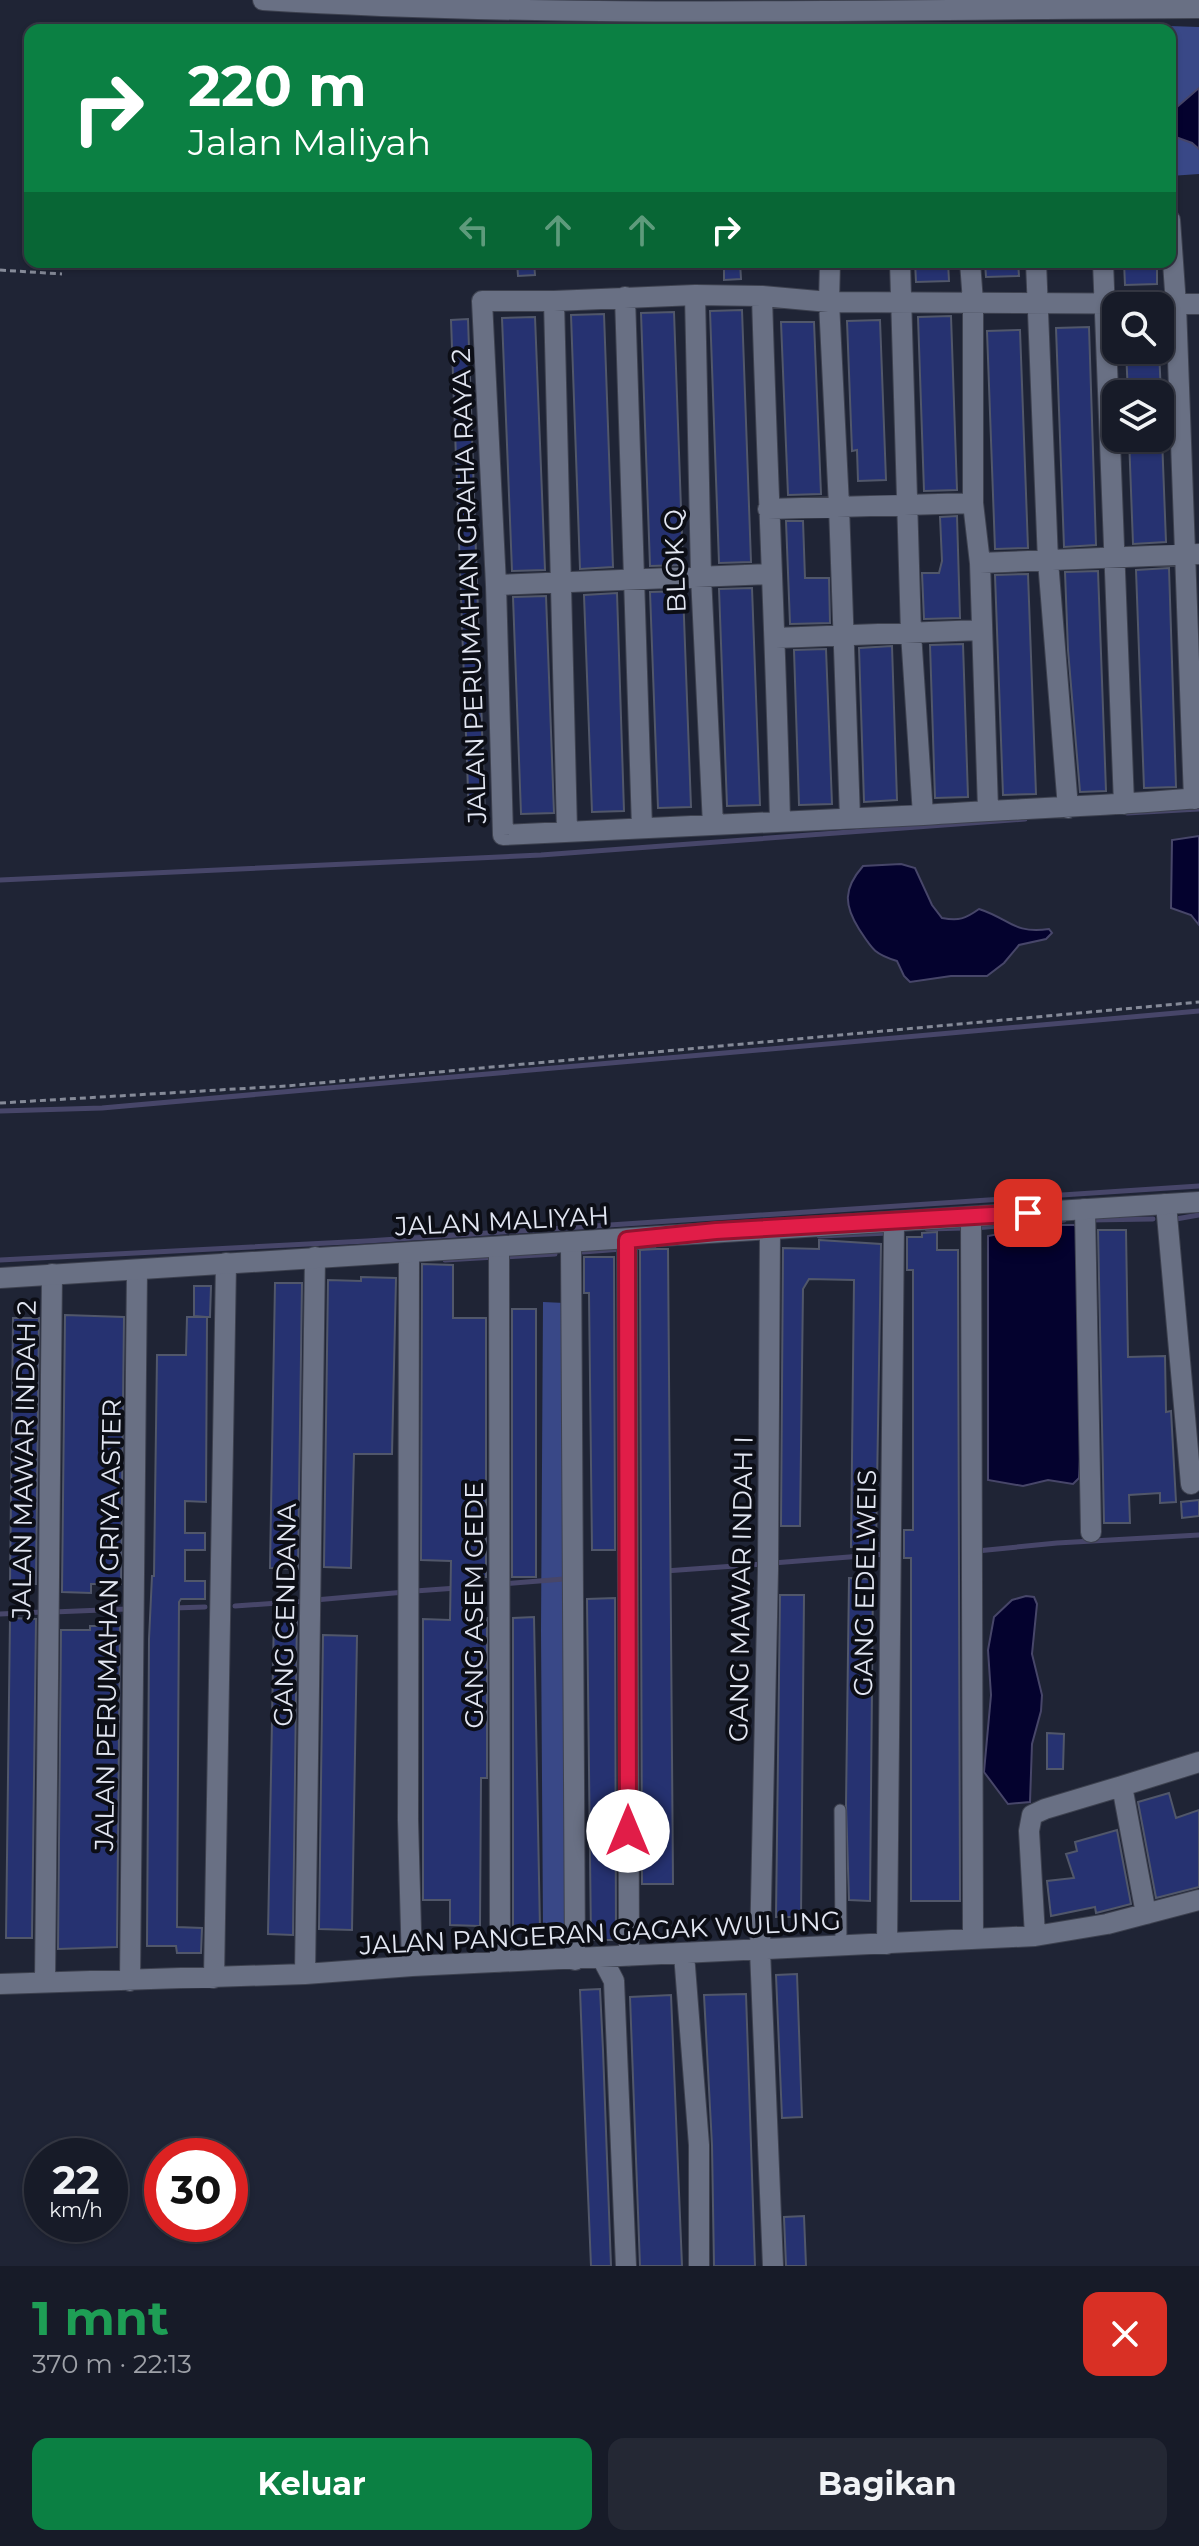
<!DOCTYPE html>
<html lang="id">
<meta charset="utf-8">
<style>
:root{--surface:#171b28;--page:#242834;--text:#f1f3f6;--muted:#9ea1a8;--line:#363945;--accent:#0b8043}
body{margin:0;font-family:Montserrat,sans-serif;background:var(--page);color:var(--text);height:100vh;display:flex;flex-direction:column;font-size:30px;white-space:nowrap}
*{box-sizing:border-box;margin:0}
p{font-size:26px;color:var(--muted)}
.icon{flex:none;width:44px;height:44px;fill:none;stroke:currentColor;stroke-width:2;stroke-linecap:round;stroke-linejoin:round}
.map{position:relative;height:2266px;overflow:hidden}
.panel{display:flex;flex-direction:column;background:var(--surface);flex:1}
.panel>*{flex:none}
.top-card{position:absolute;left:24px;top:24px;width:1152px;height:244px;border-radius:16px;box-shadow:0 2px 6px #0004,0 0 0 2px var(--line);background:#0b8043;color:#fff;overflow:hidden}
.tools{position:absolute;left:1102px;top:292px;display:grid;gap:16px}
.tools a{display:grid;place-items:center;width:72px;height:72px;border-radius:16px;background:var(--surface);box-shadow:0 2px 6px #0004,0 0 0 2px var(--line);font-size:40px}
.speed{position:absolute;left:24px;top:2138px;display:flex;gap:16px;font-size:40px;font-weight:700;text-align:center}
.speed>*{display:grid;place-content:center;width:104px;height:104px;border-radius:50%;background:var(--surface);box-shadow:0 2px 6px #0004,0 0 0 2px var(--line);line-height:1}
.speed small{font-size:20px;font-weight:400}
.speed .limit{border:12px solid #d22;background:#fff;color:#111}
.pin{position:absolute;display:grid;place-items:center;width:68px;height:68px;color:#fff;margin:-34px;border-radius:16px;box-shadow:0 4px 12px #0006}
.me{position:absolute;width:88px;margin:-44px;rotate:0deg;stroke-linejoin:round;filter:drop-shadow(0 0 6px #0008)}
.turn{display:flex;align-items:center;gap:28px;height:168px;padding:0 32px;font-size:36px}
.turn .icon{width:104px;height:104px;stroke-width:2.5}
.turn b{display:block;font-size:56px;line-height:68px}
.lanes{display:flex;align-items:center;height:76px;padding:0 32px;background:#0003;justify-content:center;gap:40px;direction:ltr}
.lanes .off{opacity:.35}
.round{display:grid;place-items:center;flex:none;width:84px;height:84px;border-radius:16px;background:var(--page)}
.summary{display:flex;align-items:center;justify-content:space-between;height:136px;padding:0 32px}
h1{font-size:48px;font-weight:700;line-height:60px;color:#1e9e55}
.button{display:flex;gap:16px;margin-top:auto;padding:16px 32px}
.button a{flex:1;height:92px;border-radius:16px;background:var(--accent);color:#fff;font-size:32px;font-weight:700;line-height:92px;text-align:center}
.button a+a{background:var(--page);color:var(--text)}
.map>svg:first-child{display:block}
.green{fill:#394887}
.water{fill:#04022e;stroke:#474669;stroke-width:2}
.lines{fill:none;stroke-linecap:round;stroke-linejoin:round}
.stream{stroke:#474669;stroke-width:5}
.building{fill:#263271;stroke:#51576a;stroke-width:2}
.service-casing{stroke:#3d414f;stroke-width:13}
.minor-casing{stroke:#3d414f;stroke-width:22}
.tertiary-casing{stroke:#3d414f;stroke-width:22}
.path{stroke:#858a98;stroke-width:3;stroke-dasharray:6 4;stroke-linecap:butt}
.service{stroke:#697084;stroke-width:11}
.minor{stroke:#697084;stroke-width:20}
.tertiary{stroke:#697084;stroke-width:20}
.route-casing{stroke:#92132f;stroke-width:20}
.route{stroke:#e11d48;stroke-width:14}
.labels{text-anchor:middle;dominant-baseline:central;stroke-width:8;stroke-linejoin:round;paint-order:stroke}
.street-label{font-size:26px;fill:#e2e6f2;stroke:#0c0e16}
</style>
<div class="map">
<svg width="1199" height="2266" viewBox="0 0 1199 2266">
<rect width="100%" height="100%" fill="#1f2435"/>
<path class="green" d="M1170,26L1199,27V88L1170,113V30L1101,28Z
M1170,135L1192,143L1199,149V174L1170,176Z
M543,1302L565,1303L569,1929H543L541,1631Z"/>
<path class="water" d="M1199,88V149L1192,143L1170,135V113Z
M1199,836V925L1191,915L1171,908L1172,840Z
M901,864L915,868L932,905L942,918C959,921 965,919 979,909C1010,919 1013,934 1049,929L1052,933L1046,939L1019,945L1004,963L987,976H951L910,982L904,976L897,961C874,954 872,949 859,929C844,905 843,889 863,866Z
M1049,1225H1074L1078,1227L1082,1420L1079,1478L1073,1484L1048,1480L1023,1486L988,1480V1236Z
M1026,1596L1034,1597L1037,1604L1032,1654L1042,1695L1041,1711L1032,1744L1030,1802L1008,1804L984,1772L991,1695L988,1650L994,1617L1012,1600Z"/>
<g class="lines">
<path class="stream" d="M1127,813L1199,809
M0,880L541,855L1025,819
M0,1111L102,1108L1199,1011
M1176,1219L1199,1215
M1090,1220L1153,1219
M975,1228L1064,1220
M927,1229L965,1228
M819,1236L889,1233
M632,1248L654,1246
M583,1252L622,1249
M505,1257L555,1254
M0,1260L367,1241L1199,1186
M445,1260L495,1257
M977,1551L1057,1543L1199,1535
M773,1563L887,1554
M665,1571L763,1564
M503,1584L564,1579
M415,1591L457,1588
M315,1600L405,1592
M235,1606L306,1601
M173,1608L205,1607
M53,1612L127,1609
M0,1614L43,1612"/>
</g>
<path class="building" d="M517,262H534L535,275L518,276Z
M724,262H740L741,279L724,280Z
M915,262H948L949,281L916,282Z
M985,262H1018L1019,276L986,277Z
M1124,262H1157V284L1125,285Z
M742,310L751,562L719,563L710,311Z
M674,312L683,565L650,566L641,313Z
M604,314L613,567L580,569L571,315Z
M951,316L957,490L924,491L918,317Z
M535,317L545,570L512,571L502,318Z
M468,319L485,817L469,818L451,320Z
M880,320L886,480L858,481L857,450L852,451L847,321Z
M781,322H814L821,494L788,495Z
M1089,327L1096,545L1064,547L1056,328Z
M1020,330L1028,548L995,549L987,331Z
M1126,350H1159L1161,394H1128Z
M1129,438H1162L1166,542L1133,544Z
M957,516L960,618L924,619L922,573H939L942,561L940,517Z
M786,521H803L805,578H829L830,623L790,624Z
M1169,568L1176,787L1144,788L1136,570Z
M1098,571L1106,791L1080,792L1068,650L1065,572Z
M1028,574L1036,794L1003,795L995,575Z
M752,588L760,805L727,806L719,589Z
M683,591L691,807L658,808L650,592Z
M617,593L624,811L592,812L584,595Z
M546,596L554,813L521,814L513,597Z
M963,644L968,797L935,798L930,645Z
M892,646L897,800L864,802L859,648Z
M826,649L832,804L799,805L794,650Z
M1098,1230H1126L1128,1357L1165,1356L1166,1412L1171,1411L1176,1502L1160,1503V1493L1129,1495L1130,1523H1104Z
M937,1232V1250H958L960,1901H911V1558H904V1530H913V1270H907V1237H922V1233Z
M819,1240L881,1244L876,1548L851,1547L854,1280L809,1279L803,1289L800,1526H781L783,1248L819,1249Z
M657,1249H668L673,1884H642L640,1250Z
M584,1257H614L615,1550H592L589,1293H584Z
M422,1264L453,1265V1318H486V1577H482V1618H487V1778H481L480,1926L450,1925V1900H423V1619L450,1620L451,1561L421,1560Z
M361,1277L396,1278L392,1454H354L351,1568L324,1567L328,1280L361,1281Z
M275,1283H302L298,1569L270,1568Z
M194,1286H211L210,1317H207L206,1502L185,1501V1533H205V1550H185V1581H205V1599H181L179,1602L177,1927L202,1928L201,1953H177L176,1946H147L149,1639L152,1576H154L157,1355H186L187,1317H206L194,1316Z
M512,1309H536V1577H512Z
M65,1315L124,1317L121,1584H91V1593L62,1592Z
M13,1318H39L36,1584H10Z
M1199,1500V1516L1182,1518L1181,1502Z
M849,1578L873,1579L870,1901L849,1900L846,1805Z
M780,1595H804L801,1917H776Z
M615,1598L616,1940H591L587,1599Z
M274,1614L297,1615L293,1935L268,1934Z
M534,1617L540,1930H513V1618Z
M10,1618L36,1619L32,1938H6Z
M90,1626H120L117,1947L58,1949L61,1630H90Z
M323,1635L357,1636L352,1930L319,1929Z
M1047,1733L1064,1734L1063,1769H1047Z
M1169,1793L1176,1818L1199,1810V1887L1156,1898L1138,1802Z
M1117,1830L1131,1904L1096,1913L1095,1907L1051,1916L1047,1881L1074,1878L1066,1854L1077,1851L1075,1842Z
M797,1974L802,2117L782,2118L776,1975Z
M600,1989L603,2050L611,2266H591L587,2170L580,1990Z
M746,1994L755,2266H714L712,2145L704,1995Z
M671,1995L682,2266H640L630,1997Z
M804,2216L806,2266H786L784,2217Z"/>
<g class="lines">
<defs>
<path id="service" d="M840,1810L841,1947"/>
<path id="minor" d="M263,0C575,19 887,9 1199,8
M1170,220L1176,305L1194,799
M830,262L829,302L839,506L850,818
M900,262L911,633L923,815
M970,262L973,302V503L980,563L988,809
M1036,262L1048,561L1068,808
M1103,262L1124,804
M695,295L701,576L713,825
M762,296C767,471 776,646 780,821
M625,297L642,828
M554,301L567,831
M1199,304L829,302L762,296L695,295L554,301H482L496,585L503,835L923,815C1015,809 1107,806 1199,798
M768,509L973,503
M980,563L1199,554
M496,585L772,574
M776,638L981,630
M1166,1204L1191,1484
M1085,1209L1091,1532
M971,1218L973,1938
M770,1229L768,1570L760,1950L773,2266
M627,1240L629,1956
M571,1243L575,1960
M499,1248L500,1962
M409,1253L408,1820L412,1966
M1146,1914L1122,1786L1199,1762
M1035,1936L1029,1831L1032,1815L1045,1809L1122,1786
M887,1944L894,1222
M684,1954L699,2145V2266
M602,1958L614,1981L626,2266
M305,1974L315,1257
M214,1978L226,1263
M130,1981L137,1270
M45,1982L52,1274
M0,1984L305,1974L412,1966L1035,1936L1107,1924L1199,1900"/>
<path id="tertiary" d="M0,1278L1199,1202"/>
</defs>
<use href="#service" class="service-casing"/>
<use href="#minor" class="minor-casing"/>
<use href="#tertiary" class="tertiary-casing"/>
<path class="path" d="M0,270L62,274
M0,1103L286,1086L1199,1002"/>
<use href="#service" class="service"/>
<use href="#minor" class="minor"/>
<use href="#tertiary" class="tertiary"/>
</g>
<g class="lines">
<defs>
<path id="route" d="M628,1831L627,1240L716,1231L1028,1213"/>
</defs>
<use href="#route" class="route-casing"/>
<use href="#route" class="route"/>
</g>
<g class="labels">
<g class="street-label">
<text transform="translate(675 561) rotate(-92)">BLOK Q</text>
<text transform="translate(469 586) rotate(-92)">JALAN PERUMAHAN GRAHA RAYA 2</text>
<text transform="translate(502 1221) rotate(-3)">JALAN MALIYAH</text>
<text transform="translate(24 1460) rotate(-89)">JALAN MAWAR INDAH 2</text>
<text transform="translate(865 1583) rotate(-89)">GANG EDELWEIS</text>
<text transform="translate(741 1589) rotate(-89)">GANG MAWAR INDAH I</text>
<text transform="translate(474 1605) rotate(-90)">GANG ASEM GEDE</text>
<text transform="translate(285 1615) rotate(-89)">GANG CENDANA</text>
<text transform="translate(108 1625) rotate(-89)">JALAN PERUMAHAN GRIYA ASTER</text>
<text transform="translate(600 1933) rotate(-3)">JALAN PANGERAN GAGAK WULUNG</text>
</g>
</g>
</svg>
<div class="tools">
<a><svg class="icon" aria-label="search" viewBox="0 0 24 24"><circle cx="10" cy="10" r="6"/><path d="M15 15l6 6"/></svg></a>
<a><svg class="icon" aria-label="layers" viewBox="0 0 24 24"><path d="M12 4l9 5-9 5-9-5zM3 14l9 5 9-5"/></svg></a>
</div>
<div class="speed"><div>22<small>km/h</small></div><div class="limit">30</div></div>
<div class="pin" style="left:1028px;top:1213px;background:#d93025"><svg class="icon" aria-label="arrive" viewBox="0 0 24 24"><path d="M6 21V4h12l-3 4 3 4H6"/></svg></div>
<svg class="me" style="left:628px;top:1831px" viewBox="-20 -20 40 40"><circle r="19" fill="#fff"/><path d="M0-13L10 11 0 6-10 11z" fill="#e11d48"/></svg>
<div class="top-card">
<div class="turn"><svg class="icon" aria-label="right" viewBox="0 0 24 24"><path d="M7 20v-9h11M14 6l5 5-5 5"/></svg><div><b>220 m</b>Jalan Maliyah</div></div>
<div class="lanes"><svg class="icon off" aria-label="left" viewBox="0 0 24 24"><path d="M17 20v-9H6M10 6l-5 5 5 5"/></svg><svg class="icon off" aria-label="ahead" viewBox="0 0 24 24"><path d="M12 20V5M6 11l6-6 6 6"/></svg><svg class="icon off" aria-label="ahead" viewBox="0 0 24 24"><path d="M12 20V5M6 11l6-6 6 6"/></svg><svg class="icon" aria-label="right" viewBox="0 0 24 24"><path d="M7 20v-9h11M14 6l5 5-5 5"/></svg></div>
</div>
</div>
<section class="panel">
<div class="summary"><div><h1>1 mnt</h1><p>370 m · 22:13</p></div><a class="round" style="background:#d93025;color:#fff"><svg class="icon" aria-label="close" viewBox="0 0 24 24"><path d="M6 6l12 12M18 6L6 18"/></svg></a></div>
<div class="button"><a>Keluar</a><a>Bagikan</a></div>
</section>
